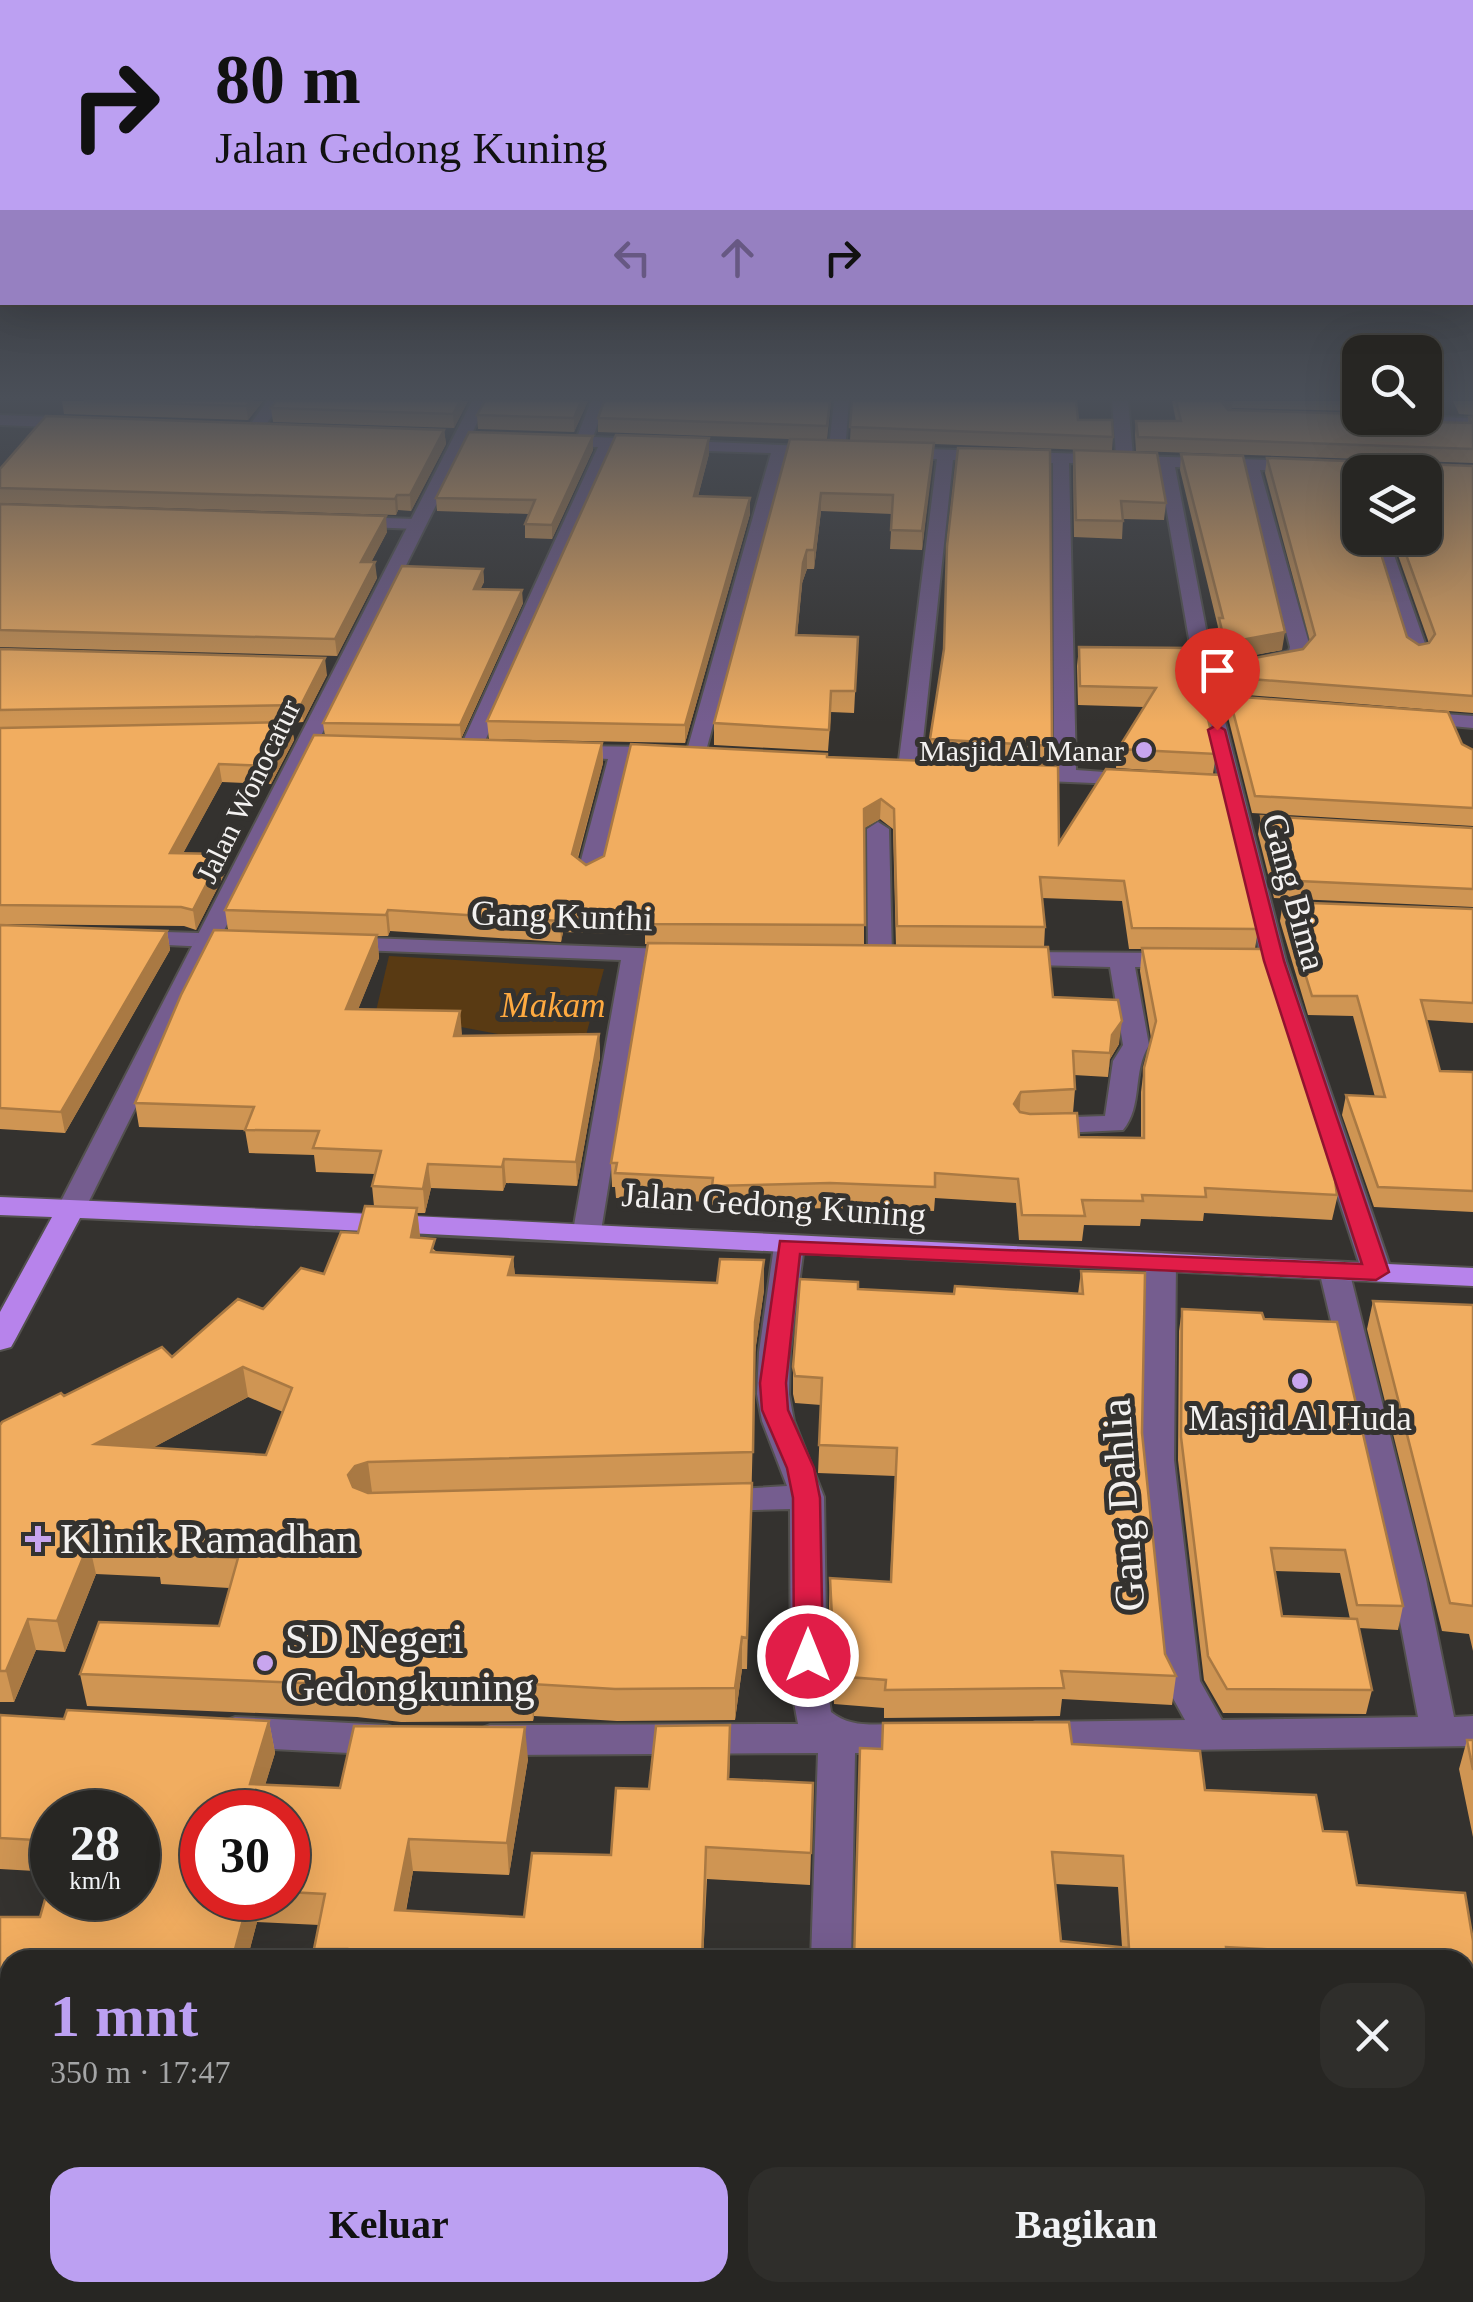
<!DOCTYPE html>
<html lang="id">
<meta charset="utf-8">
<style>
:root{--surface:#272623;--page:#2f2e2b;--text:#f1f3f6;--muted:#a4a5a6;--line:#434341;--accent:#bca0f2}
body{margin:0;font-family:"Times New Roman",serif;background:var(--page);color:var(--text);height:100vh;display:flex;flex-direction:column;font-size:38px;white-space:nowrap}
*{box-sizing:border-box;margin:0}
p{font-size:32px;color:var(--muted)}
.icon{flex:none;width:55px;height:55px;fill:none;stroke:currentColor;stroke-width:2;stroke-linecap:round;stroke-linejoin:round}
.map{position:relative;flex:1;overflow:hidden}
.sheet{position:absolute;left:0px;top:1950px;width:1475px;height:352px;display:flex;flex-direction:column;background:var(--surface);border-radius:30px 30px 0 0;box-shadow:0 10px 40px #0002,0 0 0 2px var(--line)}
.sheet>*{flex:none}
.hud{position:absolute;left:0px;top:0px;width:1475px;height:305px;box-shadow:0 10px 40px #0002,0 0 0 2px var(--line);background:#bca0f2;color:#111;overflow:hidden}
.controls{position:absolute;left:1342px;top:335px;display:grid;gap:20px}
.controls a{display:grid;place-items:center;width:100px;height:100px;border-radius:20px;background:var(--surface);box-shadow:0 10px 40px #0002,0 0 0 2px var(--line);font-size:50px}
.speed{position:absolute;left:30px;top:1790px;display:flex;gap:20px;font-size:50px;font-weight:700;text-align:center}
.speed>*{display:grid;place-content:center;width:130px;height:130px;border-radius:50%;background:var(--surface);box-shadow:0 10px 40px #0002,0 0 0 2px var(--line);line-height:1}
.speed small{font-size:25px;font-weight:400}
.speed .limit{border:15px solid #d22;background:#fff;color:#111}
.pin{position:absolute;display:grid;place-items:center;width:85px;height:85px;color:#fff;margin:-102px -42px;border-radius:50% 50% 50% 0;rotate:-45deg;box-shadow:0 0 10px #0007}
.pin .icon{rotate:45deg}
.me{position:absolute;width:110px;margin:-55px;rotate:0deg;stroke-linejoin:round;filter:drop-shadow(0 0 8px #0008)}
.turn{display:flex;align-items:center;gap:35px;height:210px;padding:0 50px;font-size:45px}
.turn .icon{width:130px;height:130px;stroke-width:2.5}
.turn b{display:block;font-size:70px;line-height:85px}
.lanes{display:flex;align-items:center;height:95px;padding:0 50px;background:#0003;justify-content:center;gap:50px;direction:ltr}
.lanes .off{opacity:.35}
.round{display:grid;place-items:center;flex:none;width:105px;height:105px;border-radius:30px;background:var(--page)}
.headline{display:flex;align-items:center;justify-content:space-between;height:170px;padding:0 50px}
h1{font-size:60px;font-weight:700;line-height:75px;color:var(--accent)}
.primary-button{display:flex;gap:20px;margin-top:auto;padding:20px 50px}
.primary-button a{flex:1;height:115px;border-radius:30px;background:var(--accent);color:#111;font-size:40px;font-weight:700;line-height:115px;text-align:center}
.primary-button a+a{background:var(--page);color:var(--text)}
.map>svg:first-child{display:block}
.green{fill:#593a13}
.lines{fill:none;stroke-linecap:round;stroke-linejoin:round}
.minor-casing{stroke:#53514e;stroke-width:4}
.tertiary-casing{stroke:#53514e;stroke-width:4}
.primary-casing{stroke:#53514e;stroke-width:4}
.minor{fill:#755d8f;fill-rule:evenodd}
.tertiary{fill:#755d8f;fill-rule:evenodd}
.primary{fill:#b783eb;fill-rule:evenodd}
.wall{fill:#cf9553;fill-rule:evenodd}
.shaded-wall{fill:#a97943}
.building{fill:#f1ad60;stroke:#a97943;stroke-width:2.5;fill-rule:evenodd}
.route{fill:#e11d48;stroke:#92132f;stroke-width:2.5}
.poi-dot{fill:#c8a5ee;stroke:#34322f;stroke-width:4}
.labels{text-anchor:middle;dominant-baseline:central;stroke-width:10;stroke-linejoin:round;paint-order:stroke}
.far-poi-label{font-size:30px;fill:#f3f1f0;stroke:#34322f;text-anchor:end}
.far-street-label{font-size:30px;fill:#f3f1f0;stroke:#34322f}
.street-label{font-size:35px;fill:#f3f1f0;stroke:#34322f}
.park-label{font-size:35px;font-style:italic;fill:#ffaa40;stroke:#34322f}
.poi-label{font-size:35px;fill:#f3f1f0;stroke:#34322f}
.near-street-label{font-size:42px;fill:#f3f1f0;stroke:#34322f}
.near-poi-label{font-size:42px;fill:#f3f1f0;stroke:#34322f;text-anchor:start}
</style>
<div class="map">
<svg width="1473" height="2302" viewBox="0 0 1473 2302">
<rect width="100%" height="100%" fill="#34322f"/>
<path class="green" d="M389,956L604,969L582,1050L376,1011Z"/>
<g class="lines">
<defs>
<path id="minor" d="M267,401H282L261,432H249L247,429Z
M591,401H606L593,437L829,447L834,401H849L845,451L837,456L830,452L787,454L704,758L697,760L686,754L771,453L614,448L481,750L470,756L463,754L459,750L598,447L556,446L548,441L556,436L577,437Z
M1112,401H1128L1133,456L1303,461L1311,466L1303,471L1260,470L1310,647L1305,659L1260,666V658L1289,651L1290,647L1244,469L1175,467L1220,702L1286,961L1392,1272L1387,1279H1367L1362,1272L1262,961L1200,702L1159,466L1069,463L1076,770L1133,774L1144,780L1141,785L1022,780L1011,774L1022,768L1054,769L1053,463L953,460L920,768L909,774L898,768L937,459L896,458L888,453L896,448L1116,455Z
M0,415L78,418L86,423L78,428L0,425Z
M1355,415L1473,418V428L1349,423V417Z
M351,517L416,519L425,524L416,529L345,526L342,522Z
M1371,538H1388L1428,652L1425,656L1418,658L1408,652Z
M1415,712L1473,716V728L1408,722L1405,718L1408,714Z
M567,746L664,747L675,753L664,759H629L601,875L589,882L577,875L608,759L560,756L556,752Z
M878,822L889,829L892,957L880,964L868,957L867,829Z
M131,931L233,934L245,941L233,948L122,943L119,938Z
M341,937L692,950L695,955L692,960L645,961L601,1231L597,1237H577L573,1231L621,960L332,949L329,944L332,939Z
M1011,952L1178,953L1190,960L1178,967H1135L1149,1045C1132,1072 1143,1106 1123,1130L1041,1134L1027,1126L1041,1118L1105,1116L1113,1061L1123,1045L1110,967L1002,964L999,959Z
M789,1237L799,1240L804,1246L790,1352L789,1394L794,1421L824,1497L827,1686L831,1712C859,1735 897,1717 930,1728L935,1738L930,1748L917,1753H855L851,1960H811L818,1753L490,1755L477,1750L471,1740L477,1730L490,1725L798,1724L791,1686L790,1509L718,1511L706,1507L701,1499L706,1491L787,1486L762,1421L757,1394L759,1352L774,1246L779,1240Z
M1161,1253L1171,1256L1176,1262L1174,1460L1200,1681L1222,1720L1418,1717L1392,1579L1319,1270L1324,1263H1344L1349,1270L1426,1579L1454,1717L1473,1716V1746L1035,1752L1022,1747L1017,1737L1022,1727L1035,1722L1185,1720L1164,1682L1142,1460L1146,1262L1151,1256Z
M235,1717L387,1725L400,1730L406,1740L400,1750L387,1755L235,1747L222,1742L217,1732L222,1722Z
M0,2147H10V2189H0Z
M1465,2173L1473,2174V2216L1465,2215Z
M801,2292H847L846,2302H800Z"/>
<path id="tertiary" d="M472,401H488L85,1209L81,1215H61L57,1209Z"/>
<path id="primary" d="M0,1197C491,1218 982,1246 1473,1268V1286C1009,1265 545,1238 80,1218L15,1340L11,1347L0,1350V1312L52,1217L0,1215Z"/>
</defs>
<use href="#minor" class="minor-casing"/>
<use href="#tertiary" class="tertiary-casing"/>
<use href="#primary" class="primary-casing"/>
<use href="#minor" class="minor"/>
<use href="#tertiary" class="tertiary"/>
<use href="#primary" class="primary"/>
</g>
<path class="wall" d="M62,401H263L248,420L64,414Z
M276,401H468L454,428L273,422L271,408Z
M588,401L574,432L478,429L477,415Z
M831,401L827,440L850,441L852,401L1078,420L1113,437L1112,451L934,444L922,550L890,549L892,514L821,511L814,569H807L802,583L797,635L858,637L854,713L831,712L828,751L714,745V723L790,439L598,432V418Z
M1172,401H1360V411L1232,408L1230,410L1389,421L1468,423L1469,417L1473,416V463L1136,451L1135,435L1136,421H1176Z
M1453,401H1473V415L1459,414Z
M444,430L446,444L411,511L398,510L396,515L0,503V469Z
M593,436V450L552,539L525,538V524L529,514L437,511L436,498Z
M1074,450L1166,503L1164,520L1123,519L1122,539L1074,537L1073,467Z
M709,454L698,496L750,498V514L685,743L489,739L487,721Z
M1181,454L1282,650L1223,661L1217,636L1218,627L1180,470Z
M1267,458L1473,466V713L1222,693L1220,681L1222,664L1303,649L1310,641L1265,473ZM1360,472L1425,538H1392L1429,643L1419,645L1407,637L1360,538Z
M0,504L387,532L371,562L377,578L337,656L0,647Z
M483,569L484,582L480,589L523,603L461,739L602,743L603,763L578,858L586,865L827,757L1059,843L1258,929L1255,949L1341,1181L1332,1220L1204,1213L1203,1221L1141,1219L1140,1226L1084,1225L1082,1241L1019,1240L1016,1203L935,1198L934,1211L830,1208L712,1211V1202L616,1198L615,1187H612L611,1163L647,944H645V935L563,932L561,942L390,931L388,936H377L379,958L358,1009L460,1011L461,1036L599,1034L600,1057L577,1186L506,1183L503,1191L431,1188L425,1213H417L420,1238L437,1252L513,1257L515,1276L717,1283L764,1260V1290L755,1352L747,1669H742L735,1720L617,1721L534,1716L533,1721L401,1722L357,1717L87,1706L80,1674L219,1626L229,1588L161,1584L160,1577L96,1574L65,1652L36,1650L14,1702H0V1425L64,1396L172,1357L324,1274L358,1233L374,1206L372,1186L375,1174L316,1172L314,1155L249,1153L245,1130L139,1127L135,1103L228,930L225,910L325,736L323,723ZM880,819L893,829L896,946L864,945V828ZM1042,898L1122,901L1129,949H1142L1140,971L1151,1038L1144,1068L1141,1092V1138L1079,1137L1073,1113L1075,1089L1074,1075L1108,1077L1110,1059L1119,1044L1053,997L1044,947L1045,927ZM248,1397L283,1412L266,1455L152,1448Z
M1079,647L1192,648L1216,754L1213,774L1116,768L1118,749L1144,707L1078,705L1077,666Z
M0,649L327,675L303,722L291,723L294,740L271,784L222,782L183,853L225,873L196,930L184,926L0,924Z
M1229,696L1462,744L1473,750V826L1252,813L1227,713Z
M930,739L1052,746L1050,764L929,758Z
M1261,816L1473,828V907L1274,898L1258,834Z
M1283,902L1473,909V1023L1426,1020L1440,1071L1473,1072V1212L1374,1207L1342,1115L1346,1095L1375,1097L1353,1016L1308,1015L1280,921Z
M0,925L167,931L170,950L65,1133L0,1129Z
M1081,1271L1142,1433L1165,1654L1176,1676L1172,1705L1062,1699L1060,1716L884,1718V1708L834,1704L829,1606L830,1578L890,1582L895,1476L818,1473L821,1405L795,1403L793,1394V1367L858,1289L954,1294H1078Z
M1373,1301L1473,1305V1651L1469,1634L1442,1631L1367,1329Z
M1182,1309L1264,1319L1403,1606L1398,1630L1359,1628L1372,1690L1366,1714L1223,1713L1204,1680L1178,1460L1179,1331ZM1275,1571L1340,1573L1350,1619L1282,1616Z
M0,1715L64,1719L269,1721L275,1753L265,1785L340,1788L528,1759L509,1875L413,1871L406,1911L524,1917L611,1855L649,1789L730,1757L729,1779L813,1783L810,1885L707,1879L703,1960H316L314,1949L319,1925L257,1922L247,1960H10V2144L0,2143V1917H40L138,1898L52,1812V1872L0,1869ZM288,1812V1898H202Z
M1467,1740H1473V1837L1459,1769Z
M1072,1744L1323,1831L1357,1885L1473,1941V2053L1465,2052V1960H853L882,1749ZM1055,1884L1118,1887L1122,1947L1061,1941Z"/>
<path class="shaded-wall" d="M251,401H263L248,420L246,406Z
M460,401H468L454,428L453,414Z
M581,401H588L574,432V418Z
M1224,401H1233L1232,408L1220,416L1222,402Z
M444,430L446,444L411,511L410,495Z
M593,436V450L552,539V525Z
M709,438V454L694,512V496Z
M934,443L933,462L922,550V531Z
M821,493V511L814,569V550Z
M397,495L398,510L396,515L395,499Z
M750,498V514L685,743V725Z
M386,516L387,532L363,578L361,562Z
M807,550V569L802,583L795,655L796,635L803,563Z
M375,562L377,578L337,656L335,639Z
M483,569L484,582L475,602L474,589Z
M522,590L523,603L461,739L460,725Z
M1285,632L1282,650L1223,661L1225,643Z
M325,658L327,675L303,722L301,705Z
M291,722L294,740L271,784L269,766Z
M602,743L603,763L573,874L572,854Z
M219,764L222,782L173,872L170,853Z
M881,799L880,819L863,829L864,809Z
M222,854L225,873L196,930L193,910Z
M388,910L390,931L388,936L386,915Z
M562,911L563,932L561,942L560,921Z
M167,931L170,950L65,1133L61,1112Z
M377,935L379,958L349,1032L346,1009Z
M460,1011L462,1034L456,1059L454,1036Z
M1122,1021L1119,1044L1110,1059L1108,1077L1112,1035Z
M599,1034L600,1057L577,1186L576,1162Z
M1021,1092L1019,1116L1014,1104Z
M504,1159L506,1183L503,1191L502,1167Z
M428,1164L431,1188L425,1213L423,1189Z
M417,1208L420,1237H411Z
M513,1257L516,1287L508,1275Z
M764,1260V1290L755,1352L753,1483L755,1322Z
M243,1367L248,1397L102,1475L95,1444Z
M368,1462L372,1492L352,1506L348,1475L355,1466Z
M89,1543L96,1574L65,1652L57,1621Z
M28,1619L36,1650L14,1702L6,1671Z
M742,1637V1669L735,1720V1688Z
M532,1684L534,1716L533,1721L531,1690Z
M269,1721L275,1753L257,1812L250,1784Z
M525,1727L528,1759L509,1875L507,1843Z
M409,1839L413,1871L400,1942L395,1910Z
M249,1898H252L257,1922L247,1960H232Z
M216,2292H230L228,2302H213Z"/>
<path class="building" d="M84,401H251L246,406Z
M276,401H460L453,414L271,408Z
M485,401H581L574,418L477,415Z
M604,401H830L827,426L598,418Z
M852,401H1076L1078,420H1112L1113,437L850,427Z
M1176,401H1224L1222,402L1228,410L1360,414V418H1388L1389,421L1471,423L1469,417L1473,416V449L1138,437L1136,421H1181Z
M46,416L444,430L410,495H397L395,499L0,488V469Z
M469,432L593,436L552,525L525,524L535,500L436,498Z
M616,435L709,438L694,496L750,498L685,725L487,721Z
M790,439L934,443L922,531L891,530L893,495L821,493L814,550H807L803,563L796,635L858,637L855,691H831L829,730L714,723Z
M958,448L1050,450L1052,746L930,739L944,649L947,546Z
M1074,450L1157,453L1166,503L1121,501L1123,521L1076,520Z
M1181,454L1243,456L1285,632L1225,643L1219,618H1223Z
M1267,458L1473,466V696L1224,677L1222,664L1303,649L1315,635ZM1360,472H1425V538H1400L1435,634L1429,643L1419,645L1407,637L1376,538H1360Z
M0,504L386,516L361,562H375L335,639L0,630Z
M402,566L483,569L474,589L522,590L460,725L323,723Z
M1079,647L1192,648L1216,754L1118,749L1156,688L1080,686Z
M0,649L325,658L301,705L0,710Z
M1229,696L1448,712L1462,744L1473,750V808L1255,796Z
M291,722L269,766L219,764L170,853L222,854L193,910L181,907L0,905V728Z
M314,735L602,743L572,854L586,865L604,856L631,744L827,754V757L1058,766L1059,843L1106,769L1221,775L1258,929L1132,928L1124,881L1040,877L1045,927L897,926L894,809L881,799L864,809L865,925L644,924L646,914L562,911L560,921L388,910L386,915L225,910Z
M1261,816L1473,828V889L1277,880Z
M1283,902L1473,909V1003L1421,1000L1440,1071L1473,1072V1191L1378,1187L1346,1095L1385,1097L1357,996H1312Z
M0,925L167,931L61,1112L0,1108Z
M214,930L377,935L346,1009L460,1011L454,1036L599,1034L576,1162L504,1159L502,1167L428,1164L423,1189L372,1186L381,1151L313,1148L319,1131L245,1130L254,1107L135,1103L181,995Z
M648,943L1048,947L1053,997L1118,1000L1122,1021L1112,1035L1110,1053L1073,1051L1075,1089L1021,1092L1014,1104L1020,1112L1030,1114L1077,1113L1079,1137L1144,1138V1068L1156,1021L1142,948L1265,949L1341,1181L1335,1180L1337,1195L1205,1188L1206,1197L1142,1195L1143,1201L1082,1200L1085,1216L1022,1215L1018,1179L935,1173V1187L830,1183L712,1186L713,1178L615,1173L617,1163H611Z
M365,1206L417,1208L411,1237L435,1239L431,1252L513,1257L508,1275L717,1283L720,1259L764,1260L755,1322L753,1452L368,1462L355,1466L348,1475L353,1487L368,1493L752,1483L747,1638L742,1637L735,1688L615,1689L532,1684L531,1690L397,1691L352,1685L80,1674L99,1622L219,1626L238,1558L155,1553L157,1546L89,1543L57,1621L28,1619L6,1671H0V1425L2,1422L61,1393L64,1396L162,1347L172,1357L238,1299L263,1309L301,1268L324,1274L341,1232L358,1233ZM243,1367L292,1388L266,1455L95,1444Z
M1081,1271L1145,1273L1142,1433L1165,1654L1176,1676L1061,1671L1064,1688L885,1690L886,1680L835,1676L830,1578L891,1582L897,1448L819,1445L822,1378L795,1376L793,1367L800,1279L858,1282V1289L954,1294L955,1286L1083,1294Z
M1373,1301L1473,1305V1606L1450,1603Z
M1182,1309L1262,1313L1264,1319L1337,1322L1403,1606L1357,1605L1345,1550L1271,1548L1282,1616L1357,1619L1372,1690L1227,1689L1208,1656L1181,1437Z
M67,1710L269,1721L250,1784L340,1788L354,1726L525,1727L507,1843L409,1839L395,1910L524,1917L532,1853L611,1855L616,1788L649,1789L656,1726L730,1725L728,1779L813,1783L811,1853L706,1847L702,1960H345L347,1949H314L325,1894L288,1892V1812H202V1898H249L232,1960H10V2119H4L2,2113H0V1917H40L52,1875V1898H138V1812H52V1841L0,1838V1715L64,1719Z
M1069,1722L1072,1744L1200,1751L1205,1790L1316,1795L1323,1831L1347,1832L1357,1885L1465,1893L1473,1941V2020H1465V1960H1333L1332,1953L1226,1947L1227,1960H854L860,1748L882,1749L883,1723ZM1052,1852L1123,1856L1129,1948L1061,1941Z
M1467,1740H1473V1770Z
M1465,2229H1473V2302H842V2292H1465Z
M0,2277L10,2278V2292H216L213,2302H0Z
M289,2292H773V2302H287Z"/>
<linearGradient id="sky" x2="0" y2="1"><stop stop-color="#1d1c1a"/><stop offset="0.55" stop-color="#4a4f58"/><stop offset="1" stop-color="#4a4f58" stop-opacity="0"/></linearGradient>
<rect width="1473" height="723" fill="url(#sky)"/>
<path class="route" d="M1217,725L1225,730L1284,961L1389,1272L1376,1280L800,1254L786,1383L788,1410L814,1468L820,1498L823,1656L819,1664L808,1667L798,1664L794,1656L793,1498L787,1468L762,1410L760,1383L780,1241L1362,1264L1264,961L1208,730Z"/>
<g class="poi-dot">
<circle cx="1144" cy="750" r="10"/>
<circle cx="1300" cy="1381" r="10"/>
<path d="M33 1524h10v10h10v10h-10v10h-10v-10h-10v-10h10z"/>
<circle cx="265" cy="1663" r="10"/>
</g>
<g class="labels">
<g class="far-poi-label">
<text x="1124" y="750">Masjid Al Manar</text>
</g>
<g class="far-street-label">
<text transform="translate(248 791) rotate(-64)">Jalan Wonocatur</text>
</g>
<g class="street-label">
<text transform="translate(1294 892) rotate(75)">Gang Bima</text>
<text transform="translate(562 916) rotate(2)">Gang Kunthi</text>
<text transform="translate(774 1205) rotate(4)">Jalan Gedong Kuning</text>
</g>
<g class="park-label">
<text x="553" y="1005">Makam</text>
</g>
<g class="poi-label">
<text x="1300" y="1418">Masjid Al Huda</text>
</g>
<g class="near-street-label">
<text transform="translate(1123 1505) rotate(-94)">Gang Dahlia</text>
</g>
<g class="near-poi-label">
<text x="60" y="1539">Klinik Ramadhan</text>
<text x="285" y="1639">SD Negeri<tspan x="285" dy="48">Gedongkuning</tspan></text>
</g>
</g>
</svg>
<div class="controls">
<a><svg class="icon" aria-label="search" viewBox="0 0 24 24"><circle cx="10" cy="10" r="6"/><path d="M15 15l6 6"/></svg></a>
<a><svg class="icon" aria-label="layers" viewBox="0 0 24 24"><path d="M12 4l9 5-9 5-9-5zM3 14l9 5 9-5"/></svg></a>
</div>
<div class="speed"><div>28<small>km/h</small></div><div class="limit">30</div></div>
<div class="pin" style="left:1217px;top:730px;background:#d93025"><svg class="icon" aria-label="arrive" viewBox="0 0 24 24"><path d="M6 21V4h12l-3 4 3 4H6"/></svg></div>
<svg class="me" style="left:808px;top:1656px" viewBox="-20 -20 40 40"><circle r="17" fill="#e11d48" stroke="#fff" stroke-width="3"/><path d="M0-11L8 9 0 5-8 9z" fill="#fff"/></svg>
<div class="hud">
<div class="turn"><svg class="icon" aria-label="right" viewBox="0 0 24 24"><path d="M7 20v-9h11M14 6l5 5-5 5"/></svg><div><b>80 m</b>Jalan Gedong Kuning</div></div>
<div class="lanes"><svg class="icon off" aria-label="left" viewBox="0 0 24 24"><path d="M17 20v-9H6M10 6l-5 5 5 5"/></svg><svg class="icon off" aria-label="ahead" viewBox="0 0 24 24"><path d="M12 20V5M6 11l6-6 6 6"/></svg><svg class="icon" aria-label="right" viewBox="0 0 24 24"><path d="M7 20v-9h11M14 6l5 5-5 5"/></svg></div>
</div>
<section class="sheet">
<div class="headline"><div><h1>1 mnt</h1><p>350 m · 17:47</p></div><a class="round"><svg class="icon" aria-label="close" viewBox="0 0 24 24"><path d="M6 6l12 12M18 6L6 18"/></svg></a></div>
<div class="primary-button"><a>Keluar</a><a>Bagikan</a></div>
</section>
</div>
